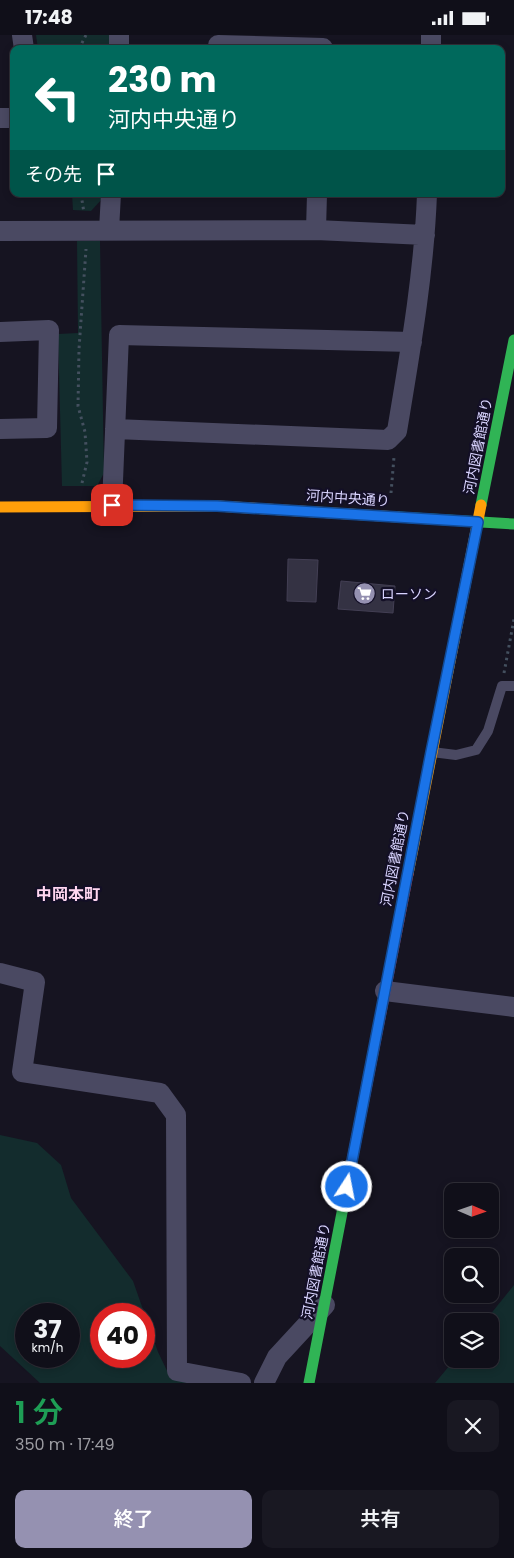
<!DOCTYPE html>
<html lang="ja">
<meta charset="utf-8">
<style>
:root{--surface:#100f19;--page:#191822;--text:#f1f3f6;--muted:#9c9ca2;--line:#302f38;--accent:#9591b1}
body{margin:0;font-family:Poppins,"Noto Sans JP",sans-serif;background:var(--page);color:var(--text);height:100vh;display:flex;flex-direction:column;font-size:19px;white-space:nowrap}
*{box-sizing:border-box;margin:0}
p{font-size:16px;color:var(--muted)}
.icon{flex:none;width:28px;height:28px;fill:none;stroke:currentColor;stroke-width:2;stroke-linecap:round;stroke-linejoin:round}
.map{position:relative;height:1348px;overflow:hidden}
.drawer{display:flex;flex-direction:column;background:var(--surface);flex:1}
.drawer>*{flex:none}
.top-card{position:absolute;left:10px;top:10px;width:495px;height:152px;border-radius:10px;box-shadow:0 2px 8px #0003,0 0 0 1px var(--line);background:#00695c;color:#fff;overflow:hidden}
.needle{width:32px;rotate:92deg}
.buttons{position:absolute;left:444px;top:1148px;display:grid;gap:10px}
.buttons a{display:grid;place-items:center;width:55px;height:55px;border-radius:10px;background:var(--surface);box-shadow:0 2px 8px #0003,0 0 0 1px var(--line);font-size:25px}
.speed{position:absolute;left:15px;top:1268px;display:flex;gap:10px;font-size:25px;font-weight:700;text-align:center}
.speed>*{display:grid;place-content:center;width:65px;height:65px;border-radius:50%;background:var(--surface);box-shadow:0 2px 8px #0003,0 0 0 1px var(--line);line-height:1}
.speed small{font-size:12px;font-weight:400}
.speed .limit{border:8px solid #d22;background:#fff;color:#111}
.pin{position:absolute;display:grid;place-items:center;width:42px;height:42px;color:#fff;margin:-21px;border-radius:10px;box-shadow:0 2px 8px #0006}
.me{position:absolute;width:55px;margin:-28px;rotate:11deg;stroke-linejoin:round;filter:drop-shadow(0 0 4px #0008)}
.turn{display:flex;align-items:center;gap:18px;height:105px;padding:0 15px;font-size:22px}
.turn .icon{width:65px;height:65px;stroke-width:2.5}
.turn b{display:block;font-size:35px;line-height:42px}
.then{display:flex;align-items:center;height:48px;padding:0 15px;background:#0003;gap:10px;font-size:19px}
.round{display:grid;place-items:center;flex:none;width:52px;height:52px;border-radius:10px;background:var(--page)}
.head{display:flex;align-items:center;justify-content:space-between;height:85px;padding:0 15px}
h1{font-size:30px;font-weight:600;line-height:38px;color:#1e9e55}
.primary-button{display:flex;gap:10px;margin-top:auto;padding:10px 15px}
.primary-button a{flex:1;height:58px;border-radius:10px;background:var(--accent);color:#fff;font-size:20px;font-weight:600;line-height:58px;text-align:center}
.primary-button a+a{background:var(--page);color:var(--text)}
.status{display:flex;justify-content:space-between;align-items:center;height:35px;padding:0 25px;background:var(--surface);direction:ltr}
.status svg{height:14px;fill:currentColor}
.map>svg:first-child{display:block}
.green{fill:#132c2d;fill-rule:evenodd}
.building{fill:#343243;stroke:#433f54}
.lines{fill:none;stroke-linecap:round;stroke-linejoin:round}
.path{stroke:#44505f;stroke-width:3;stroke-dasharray:2.5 4;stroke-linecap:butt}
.lane{stroke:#4a4962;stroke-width:10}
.street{stroke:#4a4962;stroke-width:20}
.fast{stroke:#30b455;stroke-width:11}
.slow{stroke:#ff9f0a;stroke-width:11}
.jam{stroke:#e5322d;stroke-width:11}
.route-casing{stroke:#114b97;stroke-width:12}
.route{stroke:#1a73e8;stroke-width:9}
.labels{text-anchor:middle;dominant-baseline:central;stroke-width:4.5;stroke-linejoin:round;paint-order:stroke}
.street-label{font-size:14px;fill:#d9d4ff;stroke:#130f26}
.poi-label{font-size:14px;fill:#d9d4ff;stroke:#130f26;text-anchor:start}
.quarter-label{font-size:16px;font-weight:bold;fill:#ffd6f0;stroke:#130f26}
</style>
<div class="status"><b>17:48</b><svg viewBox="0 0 49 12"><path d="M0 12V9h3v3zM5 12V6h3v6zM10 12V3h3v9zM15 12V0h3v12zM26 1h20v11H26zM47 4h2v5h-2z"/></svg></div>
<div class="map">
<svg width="514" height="1348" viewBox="0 0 514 1348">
<rect width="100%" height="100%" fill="#161421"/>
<path class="green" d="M36,0H110L109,14H38Z
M72,159H103L102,164L91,176L73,175Z
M77,206H100L104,438L97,451H62L58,299L78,298Z
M0,1100L37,1108L61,1130L71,1163L133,1246L158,1317L171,1344L193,1348H40L0,1311ZM26,1279H69V1321H26ZM101,1279H144V1321H101Z
M514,1250V1348H435L455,1324H490V1286H485Z"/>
<path class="building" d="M288,524L318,525L316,567L287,566Z
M341,546L395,551L393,578L338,574Z"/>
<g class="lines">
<path class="path" d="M79,14L86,0
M81,159L84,178
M82,448L87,427L85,397L78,371L79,314L86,214
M391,458L394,422
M504,638L514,584"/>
<path class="lane" d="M432,717L456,720L476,715L488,696L502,651H514"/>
<path class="street" d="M22,0L24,14
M119,14V0
M218,14V10L323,13
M431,14V0
M0,83H14
M109,195L111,159
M316,195L317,159
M0,196L316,195L425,200
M0,297L49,295L47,393L0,394
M115,394L388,405L397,396C410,318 424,239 427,159
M112,470L119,300L412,307
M0,938L35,947L22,1037L160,1058L176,1080L177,1336L241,1348
M385,956L514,972
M264,1348L277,1322L325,1270"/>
<path class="fast" d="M481,470L514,305
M398,482L514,489
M309,1348L352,1126"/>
<path class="slow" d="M0,472L217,471L398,482
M408,839L481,470"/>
<path class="jam" d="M352,1126L408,839"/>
</g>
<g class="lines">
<defs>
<path id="route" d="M112,470L217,471L478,487L431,717L347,1152"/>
</defs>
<use href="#route" class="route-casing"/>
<use href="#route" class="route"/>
</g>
<defs>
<symbol id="supermarket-disc" viewBox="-11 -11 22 22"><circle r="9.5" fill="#9591b1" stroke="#130f26"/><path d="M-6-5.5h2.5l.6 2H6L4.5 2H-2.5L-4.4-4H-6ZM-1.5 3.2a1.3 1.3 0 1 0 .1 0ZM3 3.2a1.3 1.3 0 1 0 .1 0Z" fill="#fff"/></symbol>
</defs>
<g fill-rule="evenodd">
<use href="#supermarket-disc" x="352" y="546" width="25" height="25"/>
</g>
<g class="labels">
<g class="street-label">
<text transform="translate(478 411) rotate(-79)">河内図書館通り</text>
<text transform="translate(348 463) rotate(4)">河内中央通り</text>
<text transform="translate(395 823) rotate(-79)">河内図書館通り</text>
<text transform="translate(316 1236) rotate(-79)">河内図書館通り</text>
</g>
<g class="poi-label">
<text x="381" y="559">ローソン</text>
</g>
<g class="quarter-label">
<text x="68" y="859">中岡本町</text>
</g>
</g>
</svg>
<div class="buttons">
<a><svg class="needle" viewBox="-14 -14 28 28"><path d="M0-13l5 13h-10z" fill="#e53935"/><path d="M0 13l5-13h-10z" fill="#9c9ca2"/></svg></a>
<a><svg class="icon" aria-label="search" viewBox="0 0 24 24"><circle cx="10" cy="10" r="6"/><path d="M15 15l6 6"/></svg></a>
<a><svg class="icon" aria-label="layers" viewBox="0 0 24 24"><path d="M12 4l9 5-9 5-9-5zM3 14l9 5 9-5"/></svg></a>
</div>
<div class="speed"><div>37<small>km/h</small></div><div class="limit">40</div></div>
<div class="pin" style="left:112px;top:470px;background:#d93025"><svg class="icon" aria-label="arrive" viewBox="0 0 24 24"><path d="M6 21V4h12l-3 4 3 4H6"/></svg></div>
<svg class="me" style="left:347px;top:1152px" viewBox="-20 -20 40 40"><circle r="17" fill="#1a73e8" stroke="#fff" stroke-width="3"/><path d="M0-11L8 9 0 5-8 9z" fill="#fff"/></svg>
<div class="top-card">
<div class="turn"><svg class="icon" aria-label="left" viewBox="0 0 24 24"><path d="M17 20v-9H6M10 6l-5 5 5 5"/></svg><div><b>230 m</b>河内中央通り</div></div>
<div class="then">その先<svg class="icon" aria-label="arrive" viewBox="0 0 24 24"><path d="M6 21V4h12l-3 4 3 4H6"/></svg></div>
</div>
</div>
<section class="drawer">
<div class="head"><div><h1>1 分</h1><p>350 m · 17:49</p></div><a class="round"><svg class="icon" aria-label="close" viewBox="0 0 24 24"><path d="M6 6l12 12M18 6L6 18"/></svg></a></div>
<div class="primary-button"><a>終了</a><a>共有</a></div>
</section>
